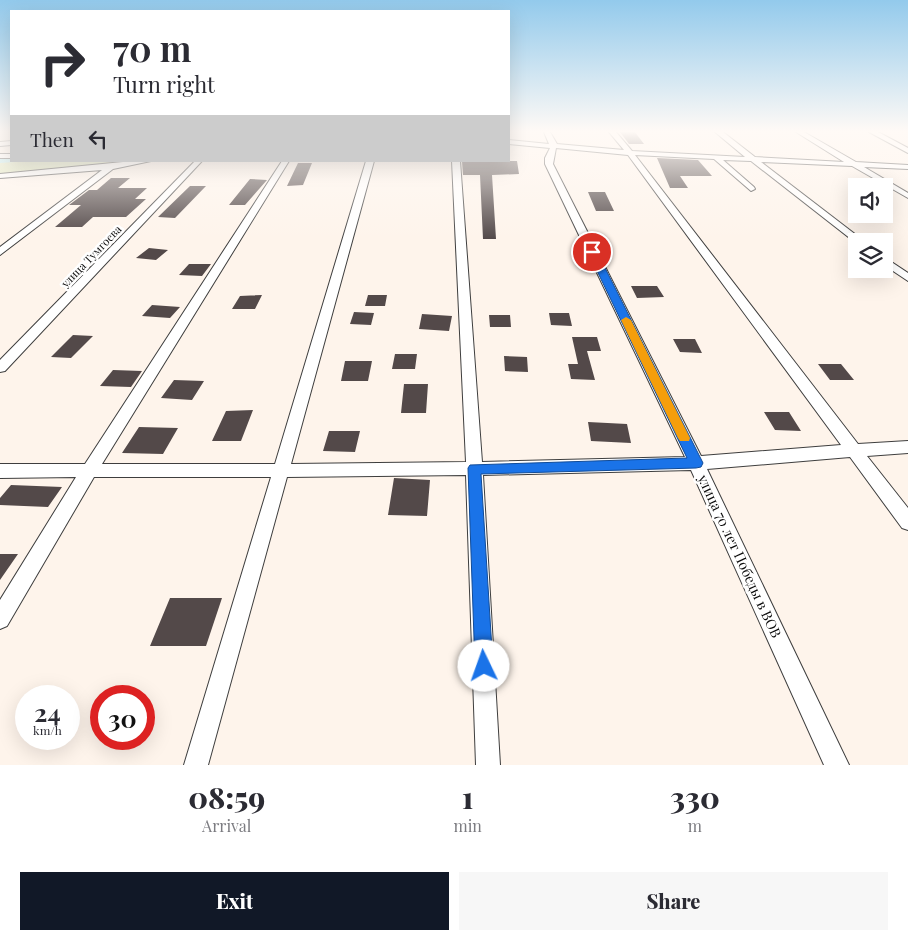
<!DOCTYPE html>
<meta charset="utf-8">
<style>
:root{--surface:#fff;--page:#f7f7f7;--text:#2b2b33;--muted:#7c7c81;--accent:#111827}
body{margin:0;font-family:"Playfair Display",serif;background:var(--page);color:var(--text);height:100vh;display:flex;flex-direction:column;font-size:19px;white-space:nowrap}
*{box-sizing:border-box;margin:0}
p{font-size:16px;color:var(--muted)}
.icon{flex:none;width:28px;height:28px;fill:none;stroke:currentColor;stroke-width:2;stroke-linecap:round;stroke-linejoin:round}
.map{position:relative;height:765px;overflow:hidden}
.panel{display:flex;flex-direction:column;background:var(--surface);flex:1}
.panel>*{flex:none}
.hud{position:absolute;left:10px;top:10px;width:500px;height:152px;border-radius:0px;box-shadow:0 5px 20px #0002;background:#fff;color:var(--text);overflow:hidden}
.fabs{position:absolute;left:848px;top:178px;display:grid;gap:10px}
.fabs a{display:grid;place-items:center;width:45px;height:45px;border-radius:0px;background:var(--surface);box-shadow:0 5px 20px #0002;font-size:25px}
.speed{position:absolute;left:15px;top:685px;display:flex;gap:10px;font-size:25px;font-weight:700;text-align:center}
.speed>*{display:grid;place-content:center;width:65px;height:65px;border-radius:50%;background:var(--surface);box-shadow:0 5px 20px #0002;line-height:1}
.speed small{font-size:12px;font-weight:400}
.speed .limit{border:8px solid #d22;background:#fff;color:#111}
.pin{position:absolute;display:grid;place-items:center;width:42px;height:42px;color:#fff;margin:-21px;border:2px solid #fff;border-radius:50%;box-shadow:0 1px 5px #0007}
.me{position:absolute;width:55px;margin:-28px;rotate:357deg;stroke-linejoin:round;filter:drop-shadow(0 0 4px #0008)}
.turn{display:flex;align-items:center;gap:18px;height:105px;padding:0 20px;font-size:22px}
.turn .icon{width:65px;height:65px;stroke-width:2.5}
.turn b{display:block;font-size:35px;line-height:42px}
.then{display:flex;align-items:center;height:48px;padding:0 20px;background:#0003;gap:10px;font-size:19px}
.eta{display:flex;justify-content:space-evenly;align-items:center;height:85px;text-align:center}
.eta b{font-size:30px;font-weight:800;line-height:35px}
.button{display:flex;gap:10px;margin-top:auto;padding:10px 20px}
.button a{flex:1;height:58px;border-radius:0px;background:var(--accent);color:#fff;font-size:20px;font-weight:800;line-height:58px;text-align:center}
.button a+a{background:var(--page);color:var(--text)}
.map>svg:first-child{display:block}
.green{fill:#dce5b8}
.lines{fill:none;stroke-linecap:round;stroke-linejoin:round}
.canal{fill:#b4ecf1;fill-rule:evenodd}
.building{fill:#534949}
.minor-casing{stroke:#3e3e3e;stroke-width:2}
.minor{fill:#fff;fill-rule:evenodd}
.route{fill:#1a73e8;stroke:#114b97}
.slow{fill:#f59e0b}
.labels{text-anchor:middle;dominant-baseline:central;stroke-width:5;stroke-linejoin:round;paint-order:stroke}
.far-street-label{font-size:11px;fill:#0b0b0b;stroke:#fff}
.street-label{font-size:14px;fill:#0b0b0b;stroke:#fff}
</style>
<div class="map">
<svg width="908" height="765" viewBox="0 0 908 765">
<rect width="100%" height="100%" fill="#fef4eb"/>
<path class="green" d="M24,161H148L0,176V162Z"/>
<g class="lines">
<path class="canal" d="M11,158V161L14,162L0,163V159Z"/>
</g>
<path class="building" d="M620,132H635L644,144H629Z
M657,158L698,160L712,176H680L688,188H670Z
M462,161H517L519,174L492,175L496,239H483L480,175H463Z
M298,163H312L303,185L287,186Z
M111,178H130L118,188H147L135,199H146L126,217H93L82,227H55L81,205H69L89,190H97Z
M250,179L267,180L245,205H229Z
M190,186H206L175,218L158,217Z
M588,192H605L614,211H596Z
M149,248L168,250L156,260L136,258Z
M189,264H211L202,276L179,275Z
M631,286H657L664,297L637,298Z
M262,295L255,309H232L240,296Z
M368,295H387L385,306H365Z
M152,305L180,307L170,318L142,316Z
M354,312L374,313L371,325L350,324Z
M549,313H569L572,326L551,325Z
M422,314L452,316L449,331L419,329Z
M489,315H510L511,327H490Z
M73,335L93,336L71,358L51,357Z
M572,337H597L601,351H587L595,380L571,379L568,364H578Z
M673,339H695L702,353L680,352Z
M395,354H417L415,369H392Z
M504,356L527,357L528,372L505,371Z
M345,361H372L368,381H341Z
M818,364H841L854,380H830Z
M113,370L142,371L131,387L100,386Z
M174,380L204,381L192,400L161,398Z
M404,384H428L426,413H401Z
M253,410L241,441H212L226,411Z
M764,412H789L801,431L775,430Z
M588,422L627,424L631,443L591,441Z
M139,427L178,428L163,454L122,453Z
M329,431H360L355,452L323,451Z
M394,478L430,480L427,516L388,515Z
M11,485L62,487L48,507L0,505V498Z
M0,554H18L0,580Z
M170,598H222L206,646H150Z"/>
<g class="lines">
<defs>
<path id="minor" d="M544,132H550L557,144L624,150L609,132H616L632,151L745,157L715,132H723L755,157L844,162L796,132H804L856,162L908,165V169L864,167L908,193V198L852,166L761,162L864,241H856V243L751,161L723,160L754,187L755,189L751,191L714,159L635,155L858,444L908,441V453L867,456L908,508V530L902,528L850,457L707,469L849,765H824L691,470L483,475L500,765H476L466,475L287,477L208,765H184L271,477H94L7,626L0,629V600L76,477L0,478V464H85L282,161H289L102,464H275L366,161H374L291,464L466,462L452,161H460L482,462L685,457L545,164V158L550,148L509,144V140L549,144ZM556,148L628,155L841,445L701,456L553,164Z
M869,132H878L908,148V153Z
M11,141V145L0,146V142Z
M0,154H11V158H0Z
M133,161H151L113,169L0,255V247L102,170L0,178V174Z
M195,161H202L5,371L0,372V360Z
M884,257L908,273V281L884,265Z"/>
</defs>
<use href="#minor" class="minor-casing"/>
<use href="#minor" class="minor"/>
</g>
<linearGradient id="sky" x2="0" y2="1"><stop stop-color="#93caec"/><stop offset="0.55" stop-color="#fffaf6"/><stop offset="1" stop-color="#fffaf6" stop-opacity="0"/></linearGradient>
<rect width="908" height="239" fill="url(#sky)"/>
<path class="route" d="M590,250L597,252L703,463L701,467L696,468L481,474L493,666L490,673L484,675L477,673L475,666L468,468L470,465L687,458L588,252Z"/>
<path class="slow" d="M626,317L631,320L690,438L689,441H680L678,438L621,320Z"/>
<g class="labels">
<g class="far-street-label">
<text transform="translate(91 256) rotate(-46)">улица Тумгоева</text>
</g>
<g class="street-label">
<text transform="translate(740 556) rotate(65)">улица 70 лет Победы в ВОВ</text>
</g>
</g>
</svg>
<div class="fabs">
<a><svg class="icon" aria-label="sound" viewBox="0 0 24 24"><path d="M4 9h4l5-4v14l-5-4H4zM17 9q2 3 0 6"/></svg></a>
<a><svg class="icon" aria-label="layers" viewBox="0 0 24 24"><path d="M12 4l9 5-9 5-9-5zM3 14l9 5 9-5"/></svg></a>
</div>
<div class="speed"><div>24<small>km/h</small></div><div class="limit">30</div></div>
<div class="pin" style="left:592px;top:252px;background:#d93025"><svg class="icon" aria-label="arrive" viewBox="0 0 24 24"><path d="M6 21V4h12l-3 4 3 4H6"/></svg></div>
<svg class="me" style="left:484px;top:666px" viewBox="-20 -20 40 40"><circle r="19" fill="#fff"/><path d="M0-13L10 11 0 6-10 11z" fill="#1a73e8"/></svg>
<div class="hud">
<div class="turn"><svg class="icon" aria-label="right" viewBox="0 0 24 24"><path d="M7 20v-9h11M14 6l5 5-5 5"/></svg><div><b>70 m</b>Turn right</div></div>
<div class="then">Then<svg class="icon" aria-label="left" viewBox="0 0 24 24"><path d="M17 20v-9H6M10 6l-5 5 5 5"/></svg></div>
</div>
</div>
<section class="panel">
<div class="eta">
<div><b>08:59</b><p>Arrival</p></div>
<div><b>1</b><p>min</p></div>
<div><b>330</b><p>m</p></div>
</div>
<div class="button"><a>Exit</a><a>Share</a></div>
</section>
